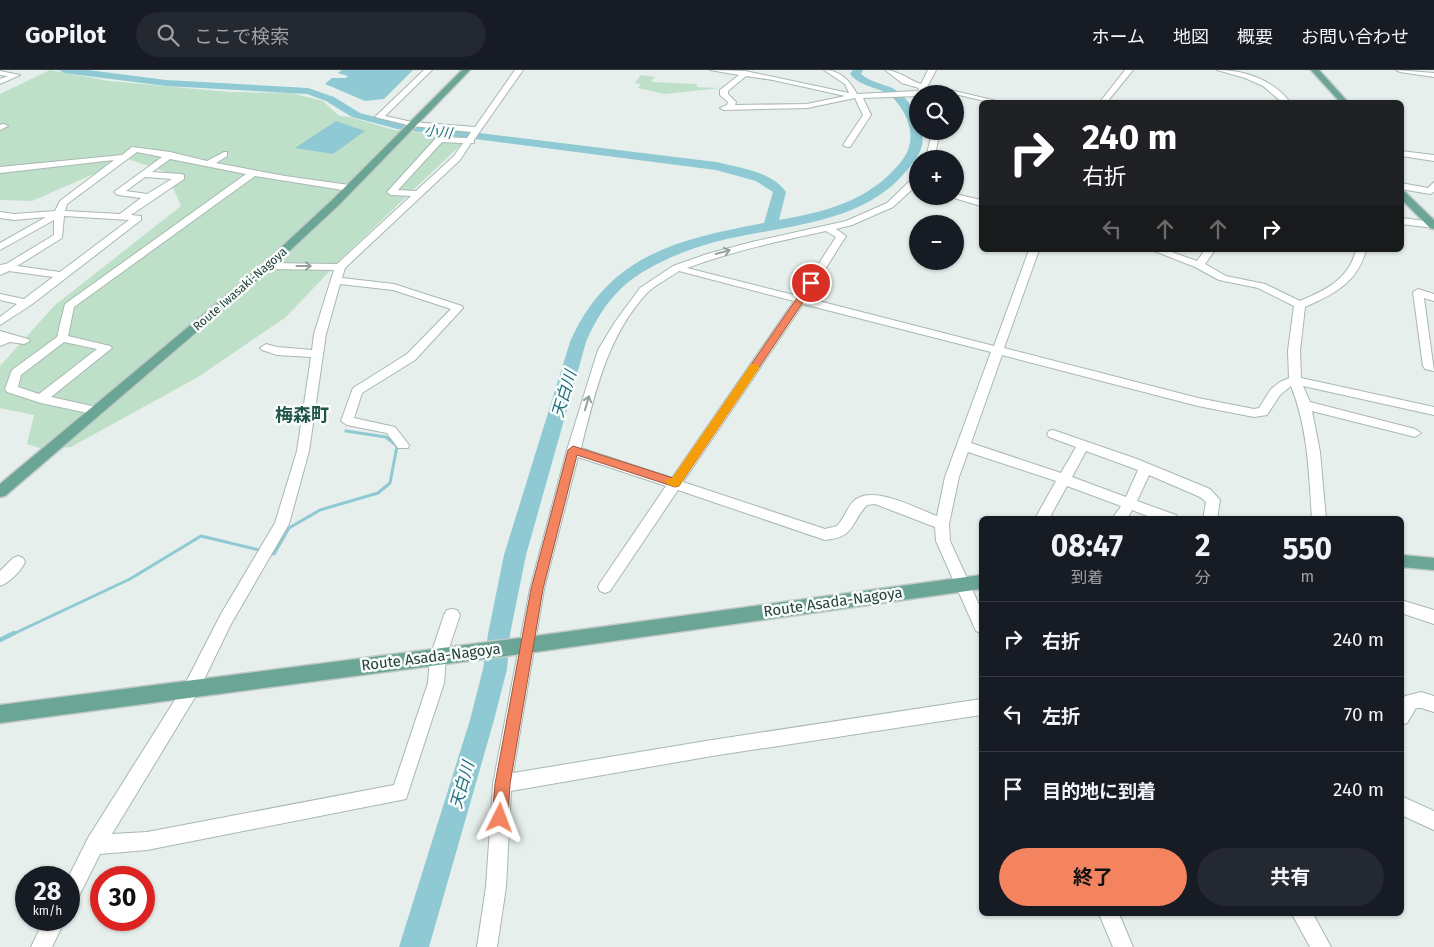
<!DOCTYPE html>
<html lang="ja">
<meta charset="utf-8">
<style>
:root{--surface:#171b24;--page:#242831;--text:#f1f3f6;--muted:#9ea1a6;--line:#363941;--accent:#f4845f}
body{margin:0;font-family:"Fira Sans","Noto Sans JP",sans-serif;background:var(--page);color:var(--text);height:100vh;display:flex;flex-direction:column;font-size:19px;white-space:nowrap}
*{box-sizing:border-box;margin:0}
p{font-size:16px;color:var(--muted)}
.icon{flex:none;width:28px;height:28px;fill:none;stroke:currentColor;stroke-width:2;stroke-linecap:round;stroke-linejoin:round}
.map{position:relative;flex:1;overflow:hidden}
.sheet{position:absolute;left:979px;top:446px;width:425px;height:400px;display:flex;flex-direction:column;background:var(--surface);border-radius:8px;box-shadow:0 1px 4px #0004}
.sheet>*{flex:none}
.guide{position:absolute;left:979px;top:30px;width:425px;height:152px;border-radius:8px;box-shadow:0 1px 4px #0004;background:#202124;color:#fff;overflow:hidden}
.controls{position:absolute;left:909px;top:15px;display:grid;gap:10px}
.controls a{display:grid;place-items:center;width:55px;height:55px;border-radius:50%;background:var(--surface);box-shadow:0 1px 4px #0004;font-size:25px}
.speed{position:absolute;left:15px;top:796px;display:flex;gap:10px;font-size:25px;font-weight:700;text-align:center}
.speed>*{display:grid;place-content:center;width:65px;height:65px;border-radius:50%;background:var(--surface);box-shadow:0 1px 4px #0004;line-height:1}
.speed small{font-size:12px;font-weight:400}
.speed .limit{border:8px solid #d22;background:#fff;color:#111}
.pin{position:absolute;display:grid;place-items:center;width:42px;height:42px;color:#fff;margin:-21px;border:2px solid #fff;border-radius:50%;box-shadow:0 1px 5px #0007}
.me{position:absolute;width:55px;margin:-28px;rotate:3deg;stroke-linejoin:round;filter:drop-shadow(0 0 4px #0008)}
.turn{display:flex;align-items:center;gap:18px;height:105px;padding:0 20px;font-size:22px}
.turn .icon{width:65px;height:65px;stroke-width:2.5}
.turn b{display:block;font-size:35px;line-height:42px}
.lanes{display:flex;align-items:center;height:48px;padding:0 20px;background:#0003;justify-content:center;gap:25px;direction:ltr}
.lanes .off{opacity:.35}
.eta{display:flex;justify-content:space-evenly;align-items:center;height:85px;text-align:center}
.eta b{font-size:30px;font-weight:700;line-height:35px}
.cta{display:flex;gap:10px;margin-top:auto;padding:10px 20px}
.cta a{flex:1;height:58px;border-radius:30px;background:var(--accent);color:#111;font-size:20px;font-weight:700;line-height:58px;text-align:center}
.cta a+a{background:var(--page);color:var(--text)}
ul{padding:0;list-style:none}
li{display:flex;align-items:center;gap:15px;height:75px;padding:0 20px;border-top:1px solid var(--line)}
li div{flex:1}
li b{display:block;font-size:19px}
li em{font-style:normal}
header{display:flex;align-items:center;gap:30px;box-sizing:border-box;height:70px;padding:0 25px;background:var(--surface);border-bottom:1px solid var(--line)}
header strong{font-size:24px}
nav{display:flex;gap:28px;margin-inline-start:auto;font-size:18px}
.search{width:350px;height:45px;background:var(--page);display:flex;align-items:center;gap:12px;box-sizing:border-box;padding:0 18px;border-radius:28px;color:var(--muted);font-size:19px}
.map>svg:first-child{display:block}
.green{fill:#bfe0c8}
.water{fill:#8ec9d4}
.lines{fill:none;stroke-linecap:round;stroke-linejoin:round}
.stream-far1{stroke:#8ec9d4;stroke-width:3}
.stream{stroke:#8ec9d4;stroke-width:4.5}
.river{fill:#8ec9d4;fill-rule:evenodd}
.minor-casing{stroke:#a8b8b2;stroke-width:2}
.major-casing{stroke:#c2cac8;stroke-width:3}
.minor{fill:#fff;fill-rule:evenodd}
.major{fill:#6aa596;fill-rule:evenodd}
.oneway{stroke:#92a09c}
.route{fill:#f4845f;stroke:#9f563e}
.slow{fill:#f59e0b}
.labels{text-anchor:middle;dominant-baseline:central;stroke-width:5;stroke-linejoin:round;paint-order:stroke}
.far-street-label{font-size:12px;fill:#24423a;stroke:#f7fbf9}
.far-water-label{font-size:14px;font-style:italic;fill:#1c6f80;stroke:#f7fbf9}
.street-label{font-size:15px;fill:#24423a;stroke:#f7fbf9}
.water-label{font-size:16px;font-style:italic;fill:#1c6f80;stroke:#f7fbf9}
.quarter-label{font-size:18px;font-weight:bold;fill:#1f5548;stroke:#f7fbf9}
</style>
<header>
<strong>GoPilot</strong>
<div class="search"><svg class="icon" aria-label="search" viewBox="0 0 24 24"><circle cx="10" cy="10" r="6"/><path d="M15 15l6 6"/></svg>ここで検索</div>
<nav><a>ホーム</a><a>地図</a><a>概要</a><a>お問い合わせ</a></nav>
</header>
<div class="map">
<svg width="1434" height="877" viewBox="0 0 1434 877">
<rect width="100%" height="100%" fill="#e6efeb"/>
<path class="green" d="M50,0L109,11L229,22L291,23L323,31L339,46L350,47L394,60L469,67L342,188L286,247L198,307L71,377L43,379L27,374L34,345L0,338V296L55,235L181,136L166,102L128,89L32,131L0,130V24Z
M641,5L655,7L651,11L652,12L697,14V17L720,18L665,24L638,18L641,14L635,13Z"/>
<path class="water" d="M342,0H413L384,29L365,31L325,14L332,8H346L348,6L338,3Z
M336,51L365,61L333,84L295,78Z"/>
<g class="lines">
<path class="stream-far1" d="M269,483L274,484L289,458L320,440L378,423L390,413L397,376L386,367L346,361
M11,565L130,509L201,466L263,481"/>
<path class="stream" d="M0,570L14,563"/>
<path class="river" d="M59,0H88L166,10L308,18L334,27L360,43L398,53L716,92C740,98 771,101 786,122L779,150C825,142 869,131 900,93C917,73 912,50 895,30C883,16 862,19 850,4L853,0H863L861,4L865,7C873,12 881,14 890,17C907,24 918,44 918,61H922C925,77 918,87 908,99C863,156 780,155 715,172C692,178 669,187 648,199C617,216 600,240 586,272L526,485L510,564L507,599L494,650L429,877H399L470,650L483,599L488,564L504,485L570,272C608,185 678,169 764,153L773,122L756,111L716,100L397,59L352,47L326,31L307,24L166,16L64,3Z"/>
<defs>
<path id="minor" d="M424,0H432L385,46L412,52L475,57L515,0H523L474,70V73H471L460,90L345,198L342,208L394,214L462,236L463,238L415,290L362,323L354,348L395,357L409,375L408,378H398L387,363L347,355L341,351L353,318L407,284L451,239L393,220L340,214L326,264L309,381L289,454L231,554L197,624L112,764L147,762L394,715L428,613L430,587L444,545L447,540L452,539L457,540L460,545L446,587L444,613L406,729L147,780L100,784L76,832L69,835L68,808L88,768L185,614L221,544L275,453L297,381L311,287L277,285L262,280L260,278L266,274L277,277L312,280L314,264L334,200L267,199L262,196L267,193L337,194L411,126L391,125L387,122L437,67L467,68L471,62L412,56L375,47ZM442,72L463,73L454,86L416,121L398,120Z
M710,0L745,1L849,23L845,14L824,0C840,0 850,11 857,24L918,21L919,18L902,13L885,0C898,0 909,10 921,14L928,0H936L925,21L950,20L1001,32H989L955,24H918V26L863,28L871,45L850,77H847L843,75L863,45L855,28L807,38L724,40L720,38L727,35L728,32L720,25V20L739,5ZM746,6L773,10L845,26L807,34L735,35L736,32L728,24V21Z
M1125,0H1133L1107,32H1100Z
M1217,0C1245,0 1273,10 1290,32H1282L1263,16L1245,8Z
M1396,0L1434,3V7L1400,2Z
M0,1L20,5L0,14V9L8,6L0,5Z
M4,54L8,56L0,60V55Z
M932,61H940L934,89H926Z
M132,77L170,82L207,91L224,82H227V86L216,93L285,106L349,115L353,118L349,121L255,106L74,237L68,266L110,276L112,278L51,327L101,338L103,341L101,344L97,345L41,333L7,322L5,319L12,300L57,267L65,234L246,104L170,89L152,102L181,104L184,105V109L131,145L141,146V150L31,235L0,255V247L17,234L0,230V224L24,229L53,207L9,201L0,205V195L6,194L54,165V150L0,180V173L46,147L14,150L0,148V142L14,144L55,141L60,131L114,90L0,103V97L122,85ZM137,82L162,87L114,122L118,125L141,128L120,144L65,141L67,134ZM145,107L172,109L147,124L126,121ZM64,146L129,150L60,202L17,196L62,168ZM64,272L97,279L39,324L18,317L21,305Z
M1401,81L1434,85V91L1401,86Z
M915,106H918V114L893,137L852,155L836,159L846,166L807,228L994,276L1029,180H1039L1004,278L1198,328L1254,339L1259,338L1271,319L1280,312L1289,308L1288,281L1294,236L1258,218L1219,210L1195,197L1152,180H1166L1197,191L1205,180H1215L1205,194L1226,206L1265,214L1300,231C1326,220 1349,209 1356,180H1366C1358,212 1333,225 1305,237L1300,281L1301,308L1434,337V345L1303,316L1310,332L1415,359L1421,363L1415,367L1312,341L1320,382L1326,449H1312C1309,404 1308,358 1291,316L1280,325L1267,345L1254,347L1198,336L1002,285L971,373L1061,403L1076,377L1049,367L1047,364L1049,361L1053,360L1137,389L1210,419L1220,430L1217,449H1203L1206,432L1200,427L1149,405L1137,431L1176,445L1178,449H1155L1132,440L1127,449H1112L1121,436L1067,416L1051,445L1055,449H1037L1036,447L1056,411L968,382L959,407L949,454L950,471L981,539V563L976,561L936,471L935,457L875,434L867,435C850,453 856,467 825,470L678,420L610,521L605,523L600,521L598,517L600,513L666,416L578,387L544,519L513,703L712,670L981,629V645L712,686L511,721L506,817L497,877H477L486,817L493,714L530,519L567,380L598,280L615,252L640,218L673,196L707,184L752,172L846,151L887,133ZM826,161L836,167L798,226L687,198C733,181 779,171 826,161ZM679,201L794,231L672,408L581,378C595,323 607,266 647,223C655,215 669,208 679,201ZM803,234L991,282L945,407L937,446C918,439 877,417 858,428C848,433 845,448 837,456L825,459L683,412ZM1086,381L1138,400L1126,427L1072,407Z
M1434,112V122L1430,124L1401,119V113L1428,118Z
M955,124L981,130V136L947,126H955Z
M1401,148L1434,152V158L1401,154Z
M1418,219L1434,224V231L1424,228L1434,301L1425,299L1423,296L1413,222Z
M0,261L28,269L30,271L24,274L10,272L0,276Z
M18,486L23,488L25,492C21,501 9,513 0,516V501L13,488Z
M1401,530L1434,540V554L1401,543Z
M1421,622L1434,626V642L1421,638H1416L1407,653L1401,655V632L1405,626Z
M1401,726L1434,741V760L1401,745Z
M1099,844H1119L1133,877H1113Z
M1292,844H1313L1331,877H1310Z
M44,850H65L52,877H31Z"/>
<path id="major" d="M462,0H470L339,135L269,200L5,426L0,427V414L261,196L331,131Z
M1311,0H1319L1348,32H1340Z
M1401,120L1404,121L1434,150V159L1430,158L1401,129Z
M1401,485L1434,488V500L1401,497Z
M981,505V519L528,583L0,653V635L528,567Z"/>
</defs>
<use href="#minor" class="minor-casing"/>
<use href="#major" class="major-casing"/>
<use href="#minor" class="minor"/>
<use href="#major" class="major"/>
</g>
<defs><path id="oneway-shaft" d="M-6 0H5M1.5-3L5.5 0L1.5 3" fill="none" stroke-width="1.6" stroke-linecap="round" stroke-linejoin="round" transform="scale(1.25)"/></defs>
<g class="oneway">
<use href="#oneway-shaft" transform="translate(723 182) rotate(-15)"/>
<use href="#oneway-shaft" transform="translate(304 196)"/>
<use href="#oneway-shaft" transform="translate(587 333) rotate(-74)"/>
</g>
<path class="route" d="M808,212L816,213L679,416L675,417L577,385L543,519L510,714L508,748L506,754L500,756L495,754L492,748L495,714L531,519L568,380L573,376L673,408Z"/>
<path class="slow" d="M751,294H755L760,297L679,416L675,417L667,414L666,411L667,409L672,408Z"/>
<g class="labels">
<g class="far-street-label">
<text transform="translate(240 219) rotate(-41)">Route Iwasaki-Nagoya</text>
</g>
<g class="far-water-label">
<text transform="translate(438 62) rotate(7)">小川</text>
</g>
<g class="street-label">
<text transform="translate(833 532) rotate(-8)">Route Asada-Nagoya</text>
<text transform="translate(431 587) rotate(-7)">Route Asada-Nagoya</text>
</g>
<g class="water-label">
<text transform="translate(564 324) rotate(-73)">天白川</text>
<text transform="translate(462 715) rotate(-74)">天白川</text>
</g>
<g class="quarter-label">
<text x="302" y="345">梅森町</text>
</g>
</g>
</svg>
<div class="controls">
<a><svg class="icon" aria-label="search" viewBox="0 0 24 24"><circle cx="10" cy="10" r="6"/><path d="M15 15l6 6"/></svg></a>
<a>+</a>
<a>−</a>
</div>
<div class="speed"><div>28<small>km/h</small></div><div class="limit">30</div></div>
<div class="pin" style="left:811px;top:213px;background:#d93025"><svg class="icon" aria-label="arrive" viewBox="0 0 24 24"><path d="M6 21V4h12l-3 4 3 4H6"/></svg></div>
<svg class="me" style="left:500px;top:748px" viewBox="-20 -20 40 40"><path d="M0-17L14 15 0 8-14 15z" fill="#f4845f" stroke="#fff" stroke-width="4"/></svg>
<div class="guide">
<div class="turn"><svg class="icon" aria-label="right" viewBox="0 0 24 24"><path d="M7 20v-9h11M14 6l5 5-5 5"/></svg><div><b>240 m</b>右折</div></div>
<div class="lanes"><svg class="icon off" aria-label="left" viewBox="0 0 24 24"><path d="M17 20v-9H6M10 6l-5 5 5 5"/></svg><svg class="icon off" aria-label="ahead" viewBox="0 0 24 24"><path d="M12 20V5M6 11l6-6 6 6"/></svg><svg class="icon off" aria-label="ahead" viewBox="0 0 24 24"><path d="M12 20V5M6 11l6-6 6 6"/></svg><svg class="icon" aria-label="right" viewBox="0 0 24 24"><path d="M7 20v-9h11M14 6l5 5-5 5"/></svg></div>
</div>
<section class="sheet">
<div class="eta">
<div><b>08:47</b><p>到着</p></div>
<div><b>2</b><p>分</p></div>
<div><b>550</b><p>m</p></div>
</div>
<ul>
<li><svg class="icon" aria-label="right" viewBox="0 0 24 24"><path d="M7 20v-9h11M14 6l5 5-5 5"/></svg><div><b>右折</b></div><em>240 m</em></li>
<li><svg class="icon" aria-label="left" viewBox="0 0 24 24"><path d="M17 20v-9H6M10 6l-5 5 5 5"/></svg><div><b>左折</b></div><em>70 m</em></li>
<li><svg class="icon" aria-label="arrive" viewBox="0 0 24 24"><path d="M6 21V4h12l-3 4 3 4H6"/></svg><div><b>目的地に到着</b></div><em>240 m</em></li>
</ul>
<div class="cta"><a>終了</a><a>共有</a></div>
</section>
</div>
